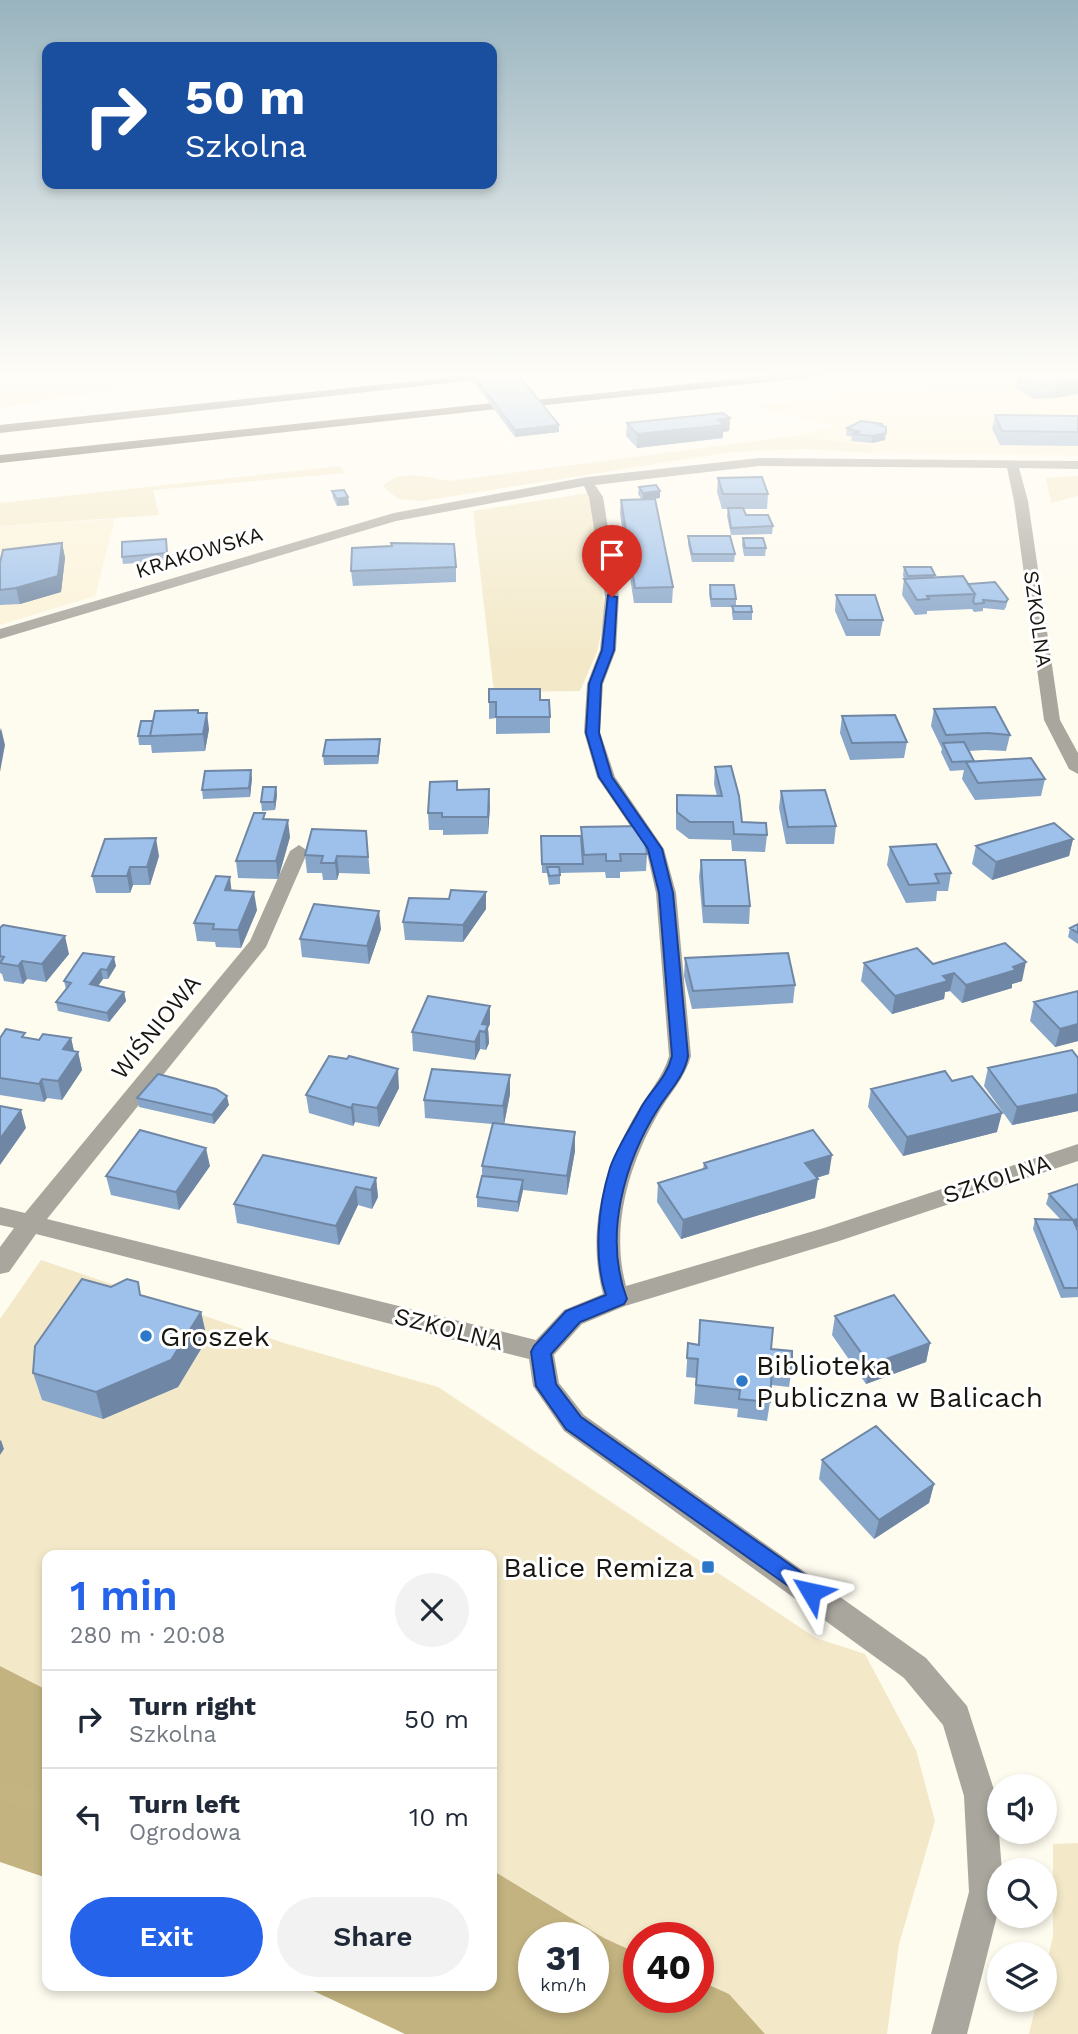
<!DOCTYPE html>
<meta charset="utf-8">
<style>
:root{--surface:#fff;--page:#f2f2f3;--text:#1f2937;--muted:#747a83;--line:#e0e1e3;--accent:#2563eb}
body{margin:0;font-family:"Work Sans",sans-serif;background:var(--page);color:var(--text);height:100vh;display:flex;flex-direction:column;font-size:26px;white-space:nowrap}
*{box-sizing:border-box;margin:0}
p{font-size:23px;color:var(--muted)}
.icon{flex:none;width:38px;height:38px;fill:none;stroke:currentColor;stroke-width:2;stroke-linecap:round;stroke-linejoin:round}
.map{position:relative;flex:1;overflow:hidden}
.panel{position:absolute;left:42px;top:1550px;width:455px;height:441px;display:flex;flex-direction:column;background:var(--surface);border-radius:14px;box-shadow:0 4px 10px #0003}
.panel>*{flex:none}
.guide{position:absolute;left:42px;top:42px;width:455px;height:147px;border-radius:14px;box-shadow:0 4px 10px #0003;background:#1a4fa0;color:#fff;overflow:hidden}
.fabs{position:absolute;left:987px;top:1774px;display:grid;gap:14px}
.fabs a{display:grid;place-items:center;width:70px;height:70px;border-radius:50%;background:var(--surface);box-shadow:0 4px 10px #0003;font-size:35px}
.speed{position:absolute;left:518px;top:1922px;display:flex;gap:14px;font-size:35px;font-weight:700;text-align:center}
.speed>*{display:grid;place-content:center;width:91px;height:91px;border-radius:50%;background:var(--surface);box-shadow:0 4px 10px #0003;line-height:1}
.speed small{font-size:18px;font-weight:400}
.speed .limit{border:10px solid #d22;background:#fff;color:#111}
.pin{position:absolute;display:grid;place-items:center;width:60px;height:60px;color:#fff;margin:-72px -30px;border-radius:50% 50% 50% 0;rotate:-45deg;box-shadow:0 0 7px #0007}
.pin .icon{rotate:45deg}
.me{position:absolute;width:77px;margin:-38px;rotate:306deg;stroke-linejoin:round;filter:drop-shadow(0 0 5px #0008)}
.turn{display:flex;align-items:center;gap:24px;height:147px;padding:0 28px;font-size:32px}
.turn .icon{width:91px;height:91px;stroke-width:2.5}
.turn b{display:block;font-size:49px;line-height:60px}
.round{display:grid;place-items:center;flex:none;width:74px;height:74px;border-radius:37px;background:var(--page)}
.overview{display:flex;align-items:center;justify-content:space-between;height:119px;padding:0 28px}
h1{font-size:42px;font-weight:600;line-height:52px;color:var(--accent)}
.primary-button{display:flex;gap:14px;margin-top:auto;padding:14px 28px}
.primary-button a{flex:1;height:80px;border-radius:42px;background:var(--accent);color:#fff;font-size:28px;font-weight:600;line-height:80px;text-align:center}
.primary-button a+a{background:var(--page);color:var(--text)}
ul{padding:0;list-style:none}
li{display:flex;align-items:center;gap:21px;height:98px;padding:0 28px;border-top:2px solid var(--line)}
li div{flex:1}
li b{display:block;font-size:26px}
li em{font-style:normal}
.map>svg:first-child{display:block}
.built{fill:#fbf2d7}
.green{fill:#f3e9c9}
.forest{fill:#c3b380;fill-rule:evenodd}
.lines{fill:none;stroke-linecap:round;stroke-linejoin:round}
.stream{fill:#c4b481;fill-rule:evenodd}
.minor{fill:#a9a69e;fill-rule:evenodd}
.highway{fill:#4e4939;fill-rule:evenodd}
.wall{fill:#88a6ca}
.shaded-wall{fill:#6f87a4}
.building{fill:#9ec1eb;stroke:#6f87a4;stroke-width:2}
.route{fill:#2563eb;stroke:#184099;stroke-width:2}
.poi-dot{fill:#2d78c8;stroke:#fff;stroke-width:2.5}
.labels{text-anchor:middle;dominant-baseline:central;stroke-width:6;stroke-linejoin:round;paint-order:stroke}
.far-street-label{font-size:21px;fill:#18160f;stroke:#fff}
.street-label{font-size:24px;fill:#18160f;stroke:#fff}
.near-poi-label{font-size:28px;fill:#18160f;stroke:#fff;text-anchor:start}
</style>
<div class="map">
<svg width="1078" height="2034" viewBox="0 0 1078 2034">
<rect width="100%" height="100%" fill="#fefbef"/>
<path class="built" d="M1025,372H1078V455L872,453L870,446L795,436L835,426L753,407Z
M115,519L95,596L0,625V526Z"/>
<path class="green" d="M111,372H214L0,408V382Z
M795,436L871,446L872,453L805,449L731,452L422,501L398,499L383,486C400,468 427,477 449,481Z
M340,466L346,473L153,490L159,515L0,526V503Z
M1078,476V496L1051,503L1046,478Z
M588,493L592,499L605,613L597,652L580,691L494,692L473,511Z
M41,1260L284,1343L438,1387L816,1638L865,1654L916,1750L935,1821L899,1944L887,2034H762L729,1994L698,1980V1937H639V1954L604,1938L492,1870V1556H47V1690L0,1666V1319Z
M1078,1843V2034H1029L1037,2000H1045V1970L1053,1937V1844Z"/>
<path class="forest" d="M0,1666L47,1690V1878L0,1862Z
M492,1870L604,1938L639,1954V1997H698V1980L729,1994L765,2034H405L303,1986H492ZM534,1937H593V1997H534Z"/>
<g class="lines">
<path class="stream" d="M0,1781L47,1793V1813L0,1801Z
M457,1986H488L561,2026L564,2034H532L460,1993Z"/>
<path class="minor" d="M759,458L1078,461V469L1019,468L1028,501L1060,720L1078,753V774L1069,769L1044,720L1014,501L1007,468L759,466L595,485L603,497L619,597L616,650L603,684L600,732L615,777L664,849L676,893L691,1056C685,1078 670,1093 659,1112C629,1164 610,1227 626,1286L824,1228L1078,1144V1161L839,1241L625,1306L582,1324L554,1355L559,1383L584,1415L926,1658L967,1706L996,1796L1002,1871L999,1908L967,2034H931L969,1892L964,1796L943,1725L904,1678L564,1431L533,1386L529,1359L36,1234L9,1272L0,1274V1247L14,1228L0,1225V1207L25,1213L250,941L290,851L299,845L308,851L266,947L47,1219L536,1340L564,1310L603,1294C586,1230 604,1168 637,1112C648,1093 663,1077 669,1056L656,893L646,849L597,777L584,732L587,684L600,650L605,597L589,497L584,486L396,521L0,639V629L394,513L587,477Z"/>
<path class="highway" d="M528,372L512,376L506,373L507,372Z
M800,372H840L835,375L536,406L530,403L536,400Z
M470,375L476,378L474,380L0,433V425Z
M493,403L499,407L497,409L0,463V455Z"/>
</g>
<path class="wall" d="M466,372H516L559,432L515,437Z
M1078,372V394L1055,398L1034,399L1016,388L1018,375Z
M995,415L1078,416V446L1000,445L992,429Z
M730,418L729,431L723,432V438L637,448L626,436L627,423Z
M883,424L885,440L872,443L851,441L852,437L846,435L847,428Z
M718,478L768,494L767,509H744L746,515L773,526L772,534L731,535L727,516L728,509H722L717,492Z
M639,487L660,498L650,499L673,587L672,603H634L620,514L621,500H642L638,494Z
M332,491L348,497L349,505L337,506L333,498Z
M688,536L735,554L734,562H692L688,544Z
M743,538L766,548L765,556H744L742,545Z
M166,539L168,561L123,564L122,557Z
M62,543L65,558L61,592L20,604L0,605V563Z
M456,567V582L353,586L351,571Z
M904,567L935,575L934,578L968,584L1008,599L1006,607L1004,610L983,608V611L974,612L972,609L927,611V614L915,615L902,595L904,579L903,575Z
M710,585L736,599V606L752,612V620H733L732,614V607H711L709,593Z
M836,595L883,620L880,636H846L835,611Z
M489,689L540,700L550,717V733L496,734V718L489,719Z
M934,709L1010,735L1006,751L985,750L969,751L974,761L1045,779L1041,796L975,800L962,779L964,770L950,771L941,752L942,749L931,726Z
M199,713L209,729L205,751L152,753L151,745H139L138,736L153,721Z
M842,716L907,742L904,758L850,760L840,733Z
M380,739V747L378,764L324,765L323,756Z
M715,767L742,822L767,835L765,852L732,851L731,840L689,839L676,829V812L677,795L717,796L714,784Z
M252,778L250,797L203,799L202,790Z
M276,787L277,795L275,810L262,811L261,802Z
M457,790L490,806L488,834L443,835V830H429L428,813Z
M781,791L836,826L834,844H786L779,808Z
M266,819L290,837L278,879L238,878L236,861Z
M581,827L647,854L646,871L620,872V878H606L605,872L560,873V884L549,885L547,873H542L541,836H581Z
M366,831L370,874L339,873L337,880H323L322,873H307L305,855Z
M1073,839L1069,856L992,880L972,864L976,846Z
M890,847L951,873L948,891H937L936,901L906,903L887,865Z
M159,856L150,885H133L130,893H96L92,876Z
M701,860L750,906L749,924L703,923L699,877Z
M232,890L257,910L241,948L216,947L215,942L197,941L194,923Z
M486,892V909L463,942L405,940L403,922L449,899Z
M1078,924V944L1068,937L1070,928Z
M0,928L69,954L46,982L27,979L23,984L4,981L2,974L0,973Z
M381,929L369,964L302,957L300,939Z
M83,953L116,966L108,979H103L98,986L124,992L126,1001L109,1022L58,1011L56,1002L66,989L64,981Z
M685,958L795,985L793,1003L692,1009L684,976Z
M864,963L933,964L1022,981L1012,984V988L962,1003L950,991L945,992L944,999L892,1014L861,981Z
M1078,991V1041L1055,1047L1030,1021L1034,1002Z
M490,1024L488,1028L489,1043L486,1050L480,1049L475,1060L413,1051L412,1032Z
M0,1038H27L39,1040L71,1038L74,1051L78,1052L82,1070L62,1100L47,1098L44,1102L0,1095Z
M1078,1058V1111L1012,1125L984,1086L988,1068Z
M510,1075V1094L504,1124L575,1132V1151L567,1195L523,1190L518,1212L477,1207V1197L482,1176V1166L492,1124L425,1118L424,1100Z
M952,1081L997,1132L903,1156L868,1107L871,1089Z
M399,1088L379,1127L355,1122L353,1126L309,1113L306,1095Z
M137,1098L229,1105L214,1124L139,1107Z
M704,1163L829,1174L816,1178L815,1198L681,1239L657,1202L658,1183L703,1169Z
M210,1166L179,1210L111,1195L106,1176Z
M376,1178L378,1197L372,1209L358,1205L339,1245L237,1223L234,1204Z
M1078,1184V1227L1077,1228L1078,1231V1297L1061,1298L1033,1229L1035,1219L1061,1220L1046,1204L1049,1194Z
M141,1295L201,1312L207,1339L178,1387L103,1419L42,1400L33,1373Z
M835,1316L930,1343L926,1362L866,1384L832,1335Z
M700,1320L771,1349L792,1368L789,1387L771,1385L770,1402L767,1421L737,1417L738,1409L694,1404L696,1378L686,1377L687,1362L688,1343L698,1344Z
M822,1460L934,1484L929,1503L874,1539L819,1479Z"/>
<path class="shaded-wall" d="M1078,381V394L1055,398L1057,384Z
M730,418L729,431L723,432V438L637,448V434Z
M559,425V432L515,437V430Z
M886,433L885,440L872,443V436Z
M660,491V498L643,500V493Z
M348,497L349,505L337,506V499Z
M62,543L65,558L61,592L20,604L16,588Z
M207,713L209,729L205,751L203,734Z
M1,728L5,745L0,772V731Z
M380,739V747L378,764V756Z
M251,770L252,778L250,797L249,788Z
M276,787L277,795L275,810L274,802Z
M489,789L490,806L488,834V817Z
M288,820L290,837L278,879L276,861Z
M156,838L159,856L150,885L147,867Z
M1073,839L1069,856L992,880L996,862Z
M337,856L339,873L337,880L335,863Z
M130,867L133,885L130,893L127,876Z
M230,877L232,895L225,890Z
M254,892L257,910L241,948L238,930Z
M486,892V909L463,942V925Z
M379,911L381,929L369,964L367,946Z
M65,936L69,954L46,982L42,964Z
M114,957L116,966L108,979L107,970Z
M22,961L27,979L23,984L18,966Z
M1026,962L1022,981L1012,984V988L962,1003L966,985Z
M101,969L103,979L92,994L90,984Z
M954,973L950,991L945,992L944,999L892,1014L895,996L943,976Z
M124,992L126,1001L109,1022L107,1013Z
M490,1006V1024L488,1028L489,1043L486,1050L485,1032L482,1024Z
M1078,1024V1041L1055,1047L1060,1029Z
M480,1031V1049L475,1060V1042Z
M71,1038L75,1056L78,1052L82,1070L62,1100L58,1081L63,1049Z
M398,1069L399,1088L379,1127L377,1108Z
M510,1075V1094L504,1125L503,1106Z
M42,1079L47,1098L44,1102L39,1084Z
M1078,1094V1111L1012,1125L1017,1107Z
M227,1096L229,1105L214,1124L212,1115Z
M353,1104L355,1122L353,1126L351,1108Z
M21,1110L26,1128L0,1165V1139Z
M1002,1113L997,1132L903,1156L907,1137Z
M575,1132V1151L567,1195V1176Z
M206,1148L210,1166L179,1210L176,1192Z
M832,1155L829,1174L802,1182L805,1163Z
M376,1178L378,1197L372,1209L371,1190Z
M818,1179L815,1198L681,1239L683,1220Z
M523,1180V1190L518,1212V1202Z
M356,1187L358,1205L339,1245L336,1226Z
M1078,1219V1227L1070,1230L1073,1220Z
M201,1312L207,1339L178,1387L103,1419L96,1392Z
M930,1343L926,1362L866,1384L870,1365Z
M1,1440L4,1449L0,1455V1441Z
M934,1484L929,1503L874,1539L879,1520Z"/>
<path class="building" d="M471,372H516L559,425L515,430Z
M1038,372H1078V381L1057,384L1036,386L1018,375Z
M723,413L730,418L718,420L724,425L637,434L627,423Z
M995,415L1078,416V432L1002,431Z
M861,421L883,424L879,425L886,427V433L872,436L852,434L859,432L847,428Z
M762,477L768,494H723L718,478Z
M656,485L660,491L643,493L639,487Z
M344,490L348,497L337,499L332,491Z
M655,499L673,587L635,588L621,500Z
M728,508H743L746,515H768L773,526L731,528Z
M688,536H730L735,554H692Z
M743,538H763L766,548H745Z
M166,539L167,553L122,557V542Z
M62,543L58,576L16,588L0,590V563L3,550Z
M391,543L454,544L456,567L351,571L352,548L392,546Z
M904,567H931L935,575L908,576Z
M963,576L975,594L927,596L929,599L917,600L904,579Z
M995,582L1008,599L1006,602L983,600L984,603L975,604L973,601L975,594L968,584Z
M710,585H734L736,599H711Z
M836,595H875L883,620H848Z
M732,606H751L752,612H734Z
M489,689H540V700H549L550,717H496V702H489Z
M995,707L1010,735L988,733L946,735L934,709Z
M198,710V713H207L203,734L150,736L155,711Z
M895,715L907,742L852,743L842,716Z
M141,721H153L150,736H153H138Z
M380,739L378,756H323L326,740Z
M964,742L974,761L952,762L943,743Z
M1031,758L1045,779L978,783L966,762Z
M731,766L739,796L742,822L766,823L767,835L734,834L733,822H690L677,812V795L722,796L715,767Z
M251,770L249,788L202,790L205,771Z
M457,781V790L489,789L488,817H442V813H428L430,782Z
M263,787H276L274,802H261Z
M825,790L836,826L788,827L781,791Z
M254,813H265L263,819L288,820L276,861H236Z
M1054,823L1073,839L996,862L976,846Z
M643,826L647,854H620L621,861H606V854L584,855L581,827Z
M312,829L366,831L368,857L337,856L335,863H321L323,856L305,855Z
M541,836H581L583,864H542Z
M156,838L147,867H130L127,876H92L105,839Z
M936,844L951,873L935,874L939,883L909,885L890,847Z
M701,860H745L750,906H704Z
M547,867H559L560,875L549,876Z
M216,876L230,877L225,890L254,892L238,930L213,929L214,924L194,923Z
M451,890L486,892L463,925L403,922L409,898L449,899Z
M314,904L379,911L367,946L300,939Z
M1078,924V933L1070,928Z
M3,925L65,936L42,964L22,961L18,966L0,963L4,957L0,956V928Z
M1005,943L1026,962L1013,967L1016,970L966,985L954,973L943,976L948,981L895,996L864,963L917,948L933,964Z
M83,953L114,957L107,970L101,969L90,984L124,992L107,1013L56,1002L71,983L64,981Z
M788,953L795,985L693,991L685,958Z
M1078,991V1024L1060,1029L1034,1002Z
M428,996L490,1006L482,1024L488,1025L485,1032L480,1031L475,1042L412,1032Z
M6,1029L25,1033L22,1037L39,1040L43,1034L71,1038L63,1049L78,1052L58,1081L42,1079L39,1084L0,1078V1038Z
M1072,1050L1078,1058V1094L1017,1107L988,1068Z
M329,1056L347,1059L349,1056L398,1069L377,1108L353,1104L351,1108L306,1095Z
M432,1069L510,1075L503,1106L424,1100Z
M945,1071L952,1081L972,1076L1002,1113L907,1137L871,1089Z
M158,1074L216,1089L227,1096L212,1115L137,1098Z
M0,1106L21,1110L0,1139Z
M493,1123L575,1132L567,1176L482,1166Z
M140,1130L206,1148L176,1192L106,1176Z
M813,1130L832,1155L805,1163L818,1179L683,1220L658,1183L707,1168L704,1163Z
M263,1155L376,1178L371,1190L356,1187L336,1226L234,1204Z
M482,1176L523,1180L518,1202L477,1197Z
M1078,1184V1219L1073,1220L1078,1231V1288H1064L1035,1219L1073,1220L1049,1194Z
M82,1279L111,1287L127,1279L138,1282L140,1295L201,1312L171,1360L96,1392L33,1373L35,1346Z
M894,1295L930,1343L870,1365L835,1316Z
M700,1320L773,1328L771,1349L792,1351V1368L772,1366L770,1402L739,1399L740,1390L696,1385L698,1359L687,1358L688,1343L699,1345Z
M876,1426L934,1484L879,1520L822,1460Z"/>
<linearGradient id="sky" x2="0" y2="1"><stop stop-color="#99b4bf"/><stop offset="0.57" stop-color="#fffdf8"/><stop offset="1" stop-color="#fffdf8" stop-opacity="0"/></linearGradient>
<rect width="1078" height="657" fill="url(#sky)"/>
<path class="route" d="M608,595L617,597L614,650L601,684L599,733L612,777L662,849L673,893L688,1056C684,1077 670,1090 659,1107C624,1162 603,1236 627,1299L624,1304L580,1322L551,1354L556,1384L581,1417L819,1585L823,1592L819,1599L811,1602L566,1429L536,1386L531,1352L534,1346L566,1311L606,1295C593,1257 598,1207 610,1168C617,1147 632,1126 642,1106C653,1088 667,1077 672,1056L659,893L648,849L599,777L586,733L589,684L602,650Z"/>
<g class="poi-dot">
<circle cx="146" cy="1336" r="7"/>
<circle cx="742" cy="1381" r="7"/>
<rect x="701" y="1560" width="14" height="14" rx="3.5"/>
</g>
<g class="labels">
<g class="far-street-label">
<text transform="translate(199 552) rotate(-17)">KRAKOWSKA</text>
<text transform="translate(1038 619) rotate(82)">SZKOLNA</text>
</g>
<g class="street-label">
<text transform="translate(156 1027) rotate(-51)">WIŚNIOWA</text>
<text transform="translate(997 1179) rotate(-18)">SZKOLNA</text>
<text transform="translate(449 1329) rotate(14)">SZKOLNA</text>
</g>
<g class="near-poi-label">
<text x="160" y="1336">Groszek</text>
<text x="756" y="1365">Biblioteka<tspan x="756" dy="32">Publiczna w Balicach</tspan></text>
<text x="694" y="1567" text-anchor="end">Balice Remiza</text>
</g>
</g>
</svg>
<div class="fabs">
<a><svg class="icon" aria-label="sound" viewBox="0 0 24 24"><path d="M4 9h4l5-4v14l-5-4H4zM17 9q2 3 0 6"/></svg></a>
<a><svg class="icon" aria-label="search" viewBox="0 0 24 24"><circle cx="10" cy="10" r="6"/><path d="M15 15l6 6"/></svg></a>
<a><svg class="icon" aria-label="layers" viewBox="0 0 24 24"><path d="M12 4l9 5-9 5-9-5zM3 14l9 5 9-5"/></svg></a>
</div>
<div class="speed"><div>31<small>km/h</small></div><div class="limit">40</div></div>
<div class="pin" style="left:612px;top:597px;background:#d93025"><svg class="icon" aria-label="arrive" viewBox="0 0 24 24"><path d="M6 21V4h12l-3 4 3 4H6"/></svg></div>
<svg class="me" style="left:811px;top:1592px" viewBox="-20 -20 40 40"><path d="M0-17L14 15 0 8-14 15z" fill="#2563eb" stroke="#fff" stroke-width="4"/></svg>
<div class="guide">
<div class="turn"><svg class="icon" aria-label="right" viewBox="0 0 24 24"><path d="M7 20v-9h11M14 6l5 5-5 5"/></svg><div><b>50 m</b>Szkolna</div></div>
</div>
<section class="panel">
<div class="overview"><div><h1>1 min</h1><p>280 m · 20:08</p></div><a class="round"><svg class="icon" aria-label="close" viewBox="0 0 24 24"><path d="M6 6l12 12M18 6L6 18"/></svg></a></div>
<ul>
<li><svg class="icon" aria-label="right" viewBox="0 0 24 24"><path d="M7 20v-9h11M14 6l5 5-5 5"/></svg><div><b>Turn right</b><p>Szkolna</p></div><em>50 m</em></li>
<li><svg class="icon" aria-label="left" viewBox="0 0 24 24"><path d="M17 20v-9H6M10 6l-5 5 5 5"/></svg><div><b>Turn left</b><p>Ogrodowa</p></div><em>10 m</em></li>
</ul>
<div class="primary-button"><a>Exit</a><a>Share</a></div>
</section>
</div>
